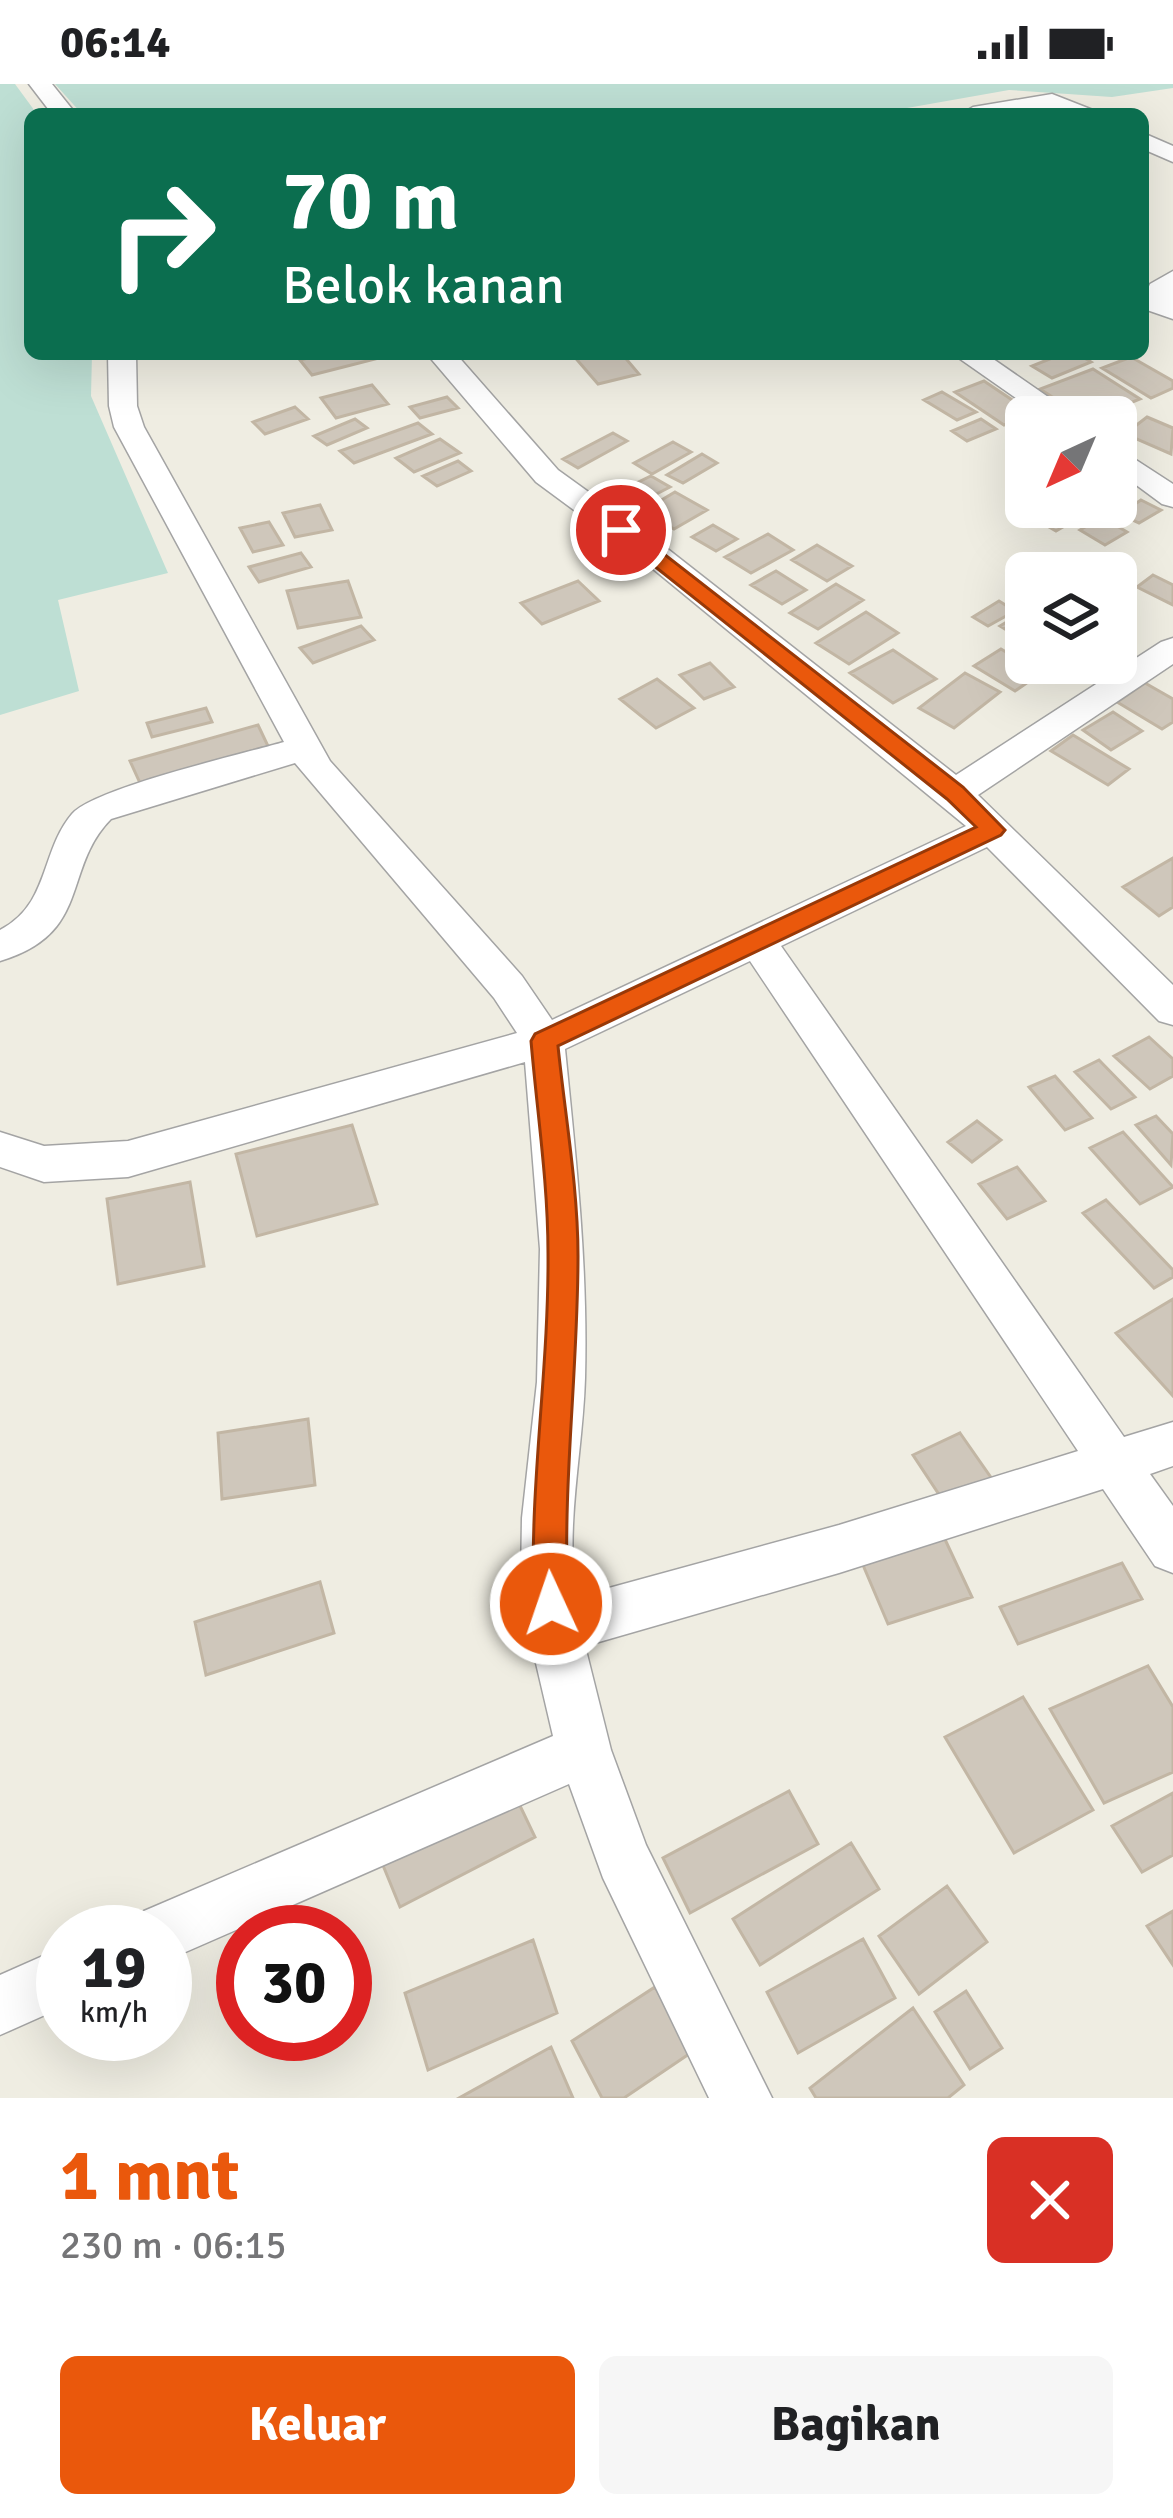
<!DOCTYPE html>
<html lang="id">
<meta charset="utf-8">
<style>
:root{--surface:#fff;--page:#f6f6f6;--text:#202124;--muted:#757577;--accent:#ea580c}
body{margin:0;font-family:Signika,sans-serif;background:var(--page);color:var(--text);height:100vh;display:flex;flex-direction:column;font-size:45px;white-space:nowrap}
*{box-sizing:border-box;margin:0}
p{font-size:39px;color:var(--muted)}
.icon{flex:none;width:66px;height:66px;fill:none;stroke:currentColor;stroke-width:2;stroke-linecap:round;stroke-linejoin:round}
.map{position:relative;height:2014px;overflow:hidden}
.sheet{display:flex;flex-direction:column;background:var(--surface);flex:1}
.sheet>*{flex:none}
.banner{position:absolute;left:24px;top:24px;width:1125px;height:252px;border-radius:18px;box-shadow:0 12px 48px #0002;background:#0b6e4f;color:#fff;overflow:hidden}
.needle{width:78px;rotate:224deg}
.buttons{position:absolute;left:1005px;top:312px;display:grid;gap:24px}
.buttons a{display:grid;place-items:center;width:132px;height:132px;border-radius:18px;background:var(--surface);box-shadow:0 12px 48px #0002;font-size:60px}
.speed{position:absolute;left:36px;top:1821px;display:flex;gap:24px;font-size:60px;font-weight:700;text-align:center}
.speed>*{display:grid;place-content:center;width:156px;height:156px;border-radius:50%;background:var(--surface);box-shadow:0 12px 48px #0002;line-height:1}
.speed small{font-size:30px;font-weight:400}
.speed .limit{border:18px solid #d22;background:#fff;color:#111}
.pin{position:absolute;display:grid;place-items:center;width:102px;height:102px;color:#fff;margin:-51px;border:6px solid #fff;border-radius:50%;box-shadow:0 3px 12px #0007}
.me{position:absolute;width:132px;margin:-66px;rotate:357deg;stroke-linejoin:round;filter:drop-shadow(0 0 9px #0008)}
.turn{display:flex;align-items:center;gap:42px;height:252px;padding:0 60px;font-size:54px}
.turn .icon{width:156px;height:156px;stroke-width:2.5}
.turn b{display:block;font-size:84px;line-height:102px}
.round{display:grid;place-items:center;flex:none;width:126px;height:126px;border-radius:18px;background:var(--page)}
.head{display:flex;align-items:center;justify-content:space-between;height:204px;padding:0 60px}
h1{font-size:72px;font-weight:700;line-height:90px;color:var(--accent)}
.cta{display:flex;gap:24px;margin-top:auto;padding:24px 60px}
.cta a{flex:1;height:138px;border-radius:18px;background:var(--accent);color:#fff;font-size:48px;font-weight:700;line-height:138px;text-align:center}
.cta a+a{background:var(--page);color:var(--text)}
.status{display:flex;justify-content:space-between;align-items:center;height:84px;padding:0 60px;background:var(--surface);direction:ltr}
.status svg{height:33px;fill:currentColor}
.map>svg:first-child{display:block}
.wetland{fill:#bedfd4}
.building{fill:#cfc7bb;stroke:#c2b6a4;stroke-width:3}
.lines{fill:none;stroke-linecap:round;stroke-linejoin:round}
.minor-casing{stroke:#a4a4a4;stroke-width:3}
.minor{fill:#fff;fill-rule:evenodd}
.route{fill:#ea580c;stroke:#983908;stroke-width:3}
</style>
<div class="status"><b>06:14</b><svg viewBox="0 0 49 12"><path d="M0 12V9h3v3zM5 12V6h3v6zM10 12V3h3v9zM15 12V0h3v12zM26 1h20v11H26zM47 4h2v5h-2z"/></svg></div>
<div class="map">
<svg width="1173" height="2014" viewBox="0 0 1173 2014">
<rect width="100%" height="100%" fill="#efede2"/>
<path class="wetland" d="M0,0H15L37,30H30V270H92L91,312L168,489L58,516L79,607L0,631Z
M55,0H1173V4L1112,13L1009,6L873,30H82Z"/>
<path class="building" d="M323,270H380L383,273L312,291L300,276Z
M572,270H622L639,290L598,300Z
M1062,270H1078L1091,278L1052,294L1032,282Z
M1131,273L1173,297V304L1151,314L1102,284Z
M1093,285L1140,315L1096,333H1083L1040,305Z
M984,297L1033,330L1004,341L955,308Z
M372,301L388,320L336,334L321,314Z
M942,308L976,328L957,336L924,316Z
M447,313L458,324L420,334L410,323Z
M295,323L308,335L265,350L253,338Z
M1147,333L1173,344L1171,370L1125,350Z
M355,335L367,344L327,361L314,352Z
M981,335L996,345L967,357L952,347Z
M418,339L432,350L354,379L340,367Z
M613,349L627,357L578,384L563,375Z
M440,355L460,369L414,388L396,374Z
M673,358L691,368L652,390L634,379Z
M702,370L717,379L683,399L667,391Z
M458,377L471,387L437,402L423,392Z
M651,392L670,403L635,421L616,409Z
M675,408L707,426L674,445L643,427Z
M1141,416L1161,426L1139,439L1120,430Z
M320,421L332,446L295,453L283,429Z
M1026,423H1048L1073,437L1056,447L1020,426Z
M1102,433L1127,448L1105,461L1080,446Z
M269,438L283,461L253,468L240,444Z
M713,441L737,455L716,467L692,453Z
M768,450L793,466L751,489L725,473Z
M817,461L852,482L827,497L792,476Z
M301,469L311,483L259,498L249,483Z
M776,487L806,506L782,520L751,501Z
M1153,491L1173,501V521L1137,503Z
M348,497L361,533L298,544L287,507Z
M578,497L599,517L542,540L521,519Z
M836,500L863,516L818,545L790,529Z
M999,517L1015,527L988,542L973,533Z
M866,528L898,549L849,580L816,559Z
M1022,529L1026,531V558L1000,542Z
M361,542L374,556L313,579L300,564Z
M1001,565L1041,589L1015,607L974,582Z
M893,566L936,595L893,619L850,589Z
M710,579L734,603L704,615L680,591Z
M965,589L1000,608L954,644L919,624Z
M657,595L694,624L656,644L620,615Z
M1145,599L1173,615V638L1162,645L1117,618Z
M206,624L212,638L152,653L147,639Z
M1113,628L1142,647L1111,666L1083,646Z
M258,641L268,662L140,699L130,677Z
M1073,651L1129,685L1108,701L1051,667Z
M1173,774V823L1159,832L1123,803Z
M1149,953L1173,975V992L1150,1005L1114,972Z
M1099,976L1135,1013L1111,1025L1075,988Z
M1055,992L1092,1034L1065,1046L1029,1003Z
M1156,1032L1173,1050L1171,1081L1136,1041Z
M977,1037L1001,1056L972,1078L948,1058Z
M352,1041L377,1120L257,1152L236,1070Z
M1123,1048L1173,1103L1140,1120L1090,1064Z
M1017,1083L1045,1117L1007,1135L979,1100Z
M190,1098L204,1182L118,1200L107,1115Z
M1106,1116L1173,1186V1193L1154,1204L1083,1129Z
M1173,1215V1312L1116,1249Z
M308,1335L315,1401L222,1415L218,1349Z
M960,1349L992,1395L944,1418L913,1371Z
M942,1449L972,1513L888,1540L860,1474Z
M1122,1479L1142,1515L1018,1560L1000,1523Z
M320,1498L334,1549L206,1591L195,1538Z
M1148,1582L1173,1623V1688L1104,1719L1050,1625Z
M1023,1613L1093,1726L1014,1769L945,1653Z
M512,1705L535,1753L400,1823L380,1774Z
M789,1707L818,1760L690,1829L663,1774Z
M1173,1709V1771L1142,1788L1112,1742Z
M851,1759L879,1805L760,1881L733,1835Z
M947,1802L987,1858L919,1910L879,1852Z
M1173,1827V1881L1147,1842Z
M863,1855L895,1914L798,1969L767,1908Z
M533,1856L557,1929L428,1986L405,1909Z
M655,1903L692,1968L624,2014H602L572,1957Z
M966,1907L1002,1964L970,1985L935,1928Z
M913,1924L964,2001L948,2014H816L810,2004Z
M551,1963L573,2014H459Z"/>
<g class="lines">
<defs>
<path id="minor" d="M29,0H52L76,30H52Z
M1052,10L1103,30H1068L1051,24L961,30L973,23Z
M1143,49L1173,62V78L1143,65Z
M1173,187V235L1147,226L1143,217L1150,200Z
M108,270H136L137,322L144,343L330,677L522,892L552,936L966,742L647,480L536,398L427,270H456L558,386L669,466L956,691L1161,558L1173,554V580L978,711L1173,901V941L1159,937L987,763L781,862L1124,1353L1173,1338V1382L1150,1390L1173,1422V1489L1155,1482L1103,1405L839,1489L585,1562L611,1666L646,1761L772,2014H709L603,1794L569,1700L165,1877V1848H136L144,1827L553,1652L528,1545L521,1494L522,1434L537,1298L540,1165L525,978L128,1093L44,1098L0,1083V1048L44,1062L128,1057L517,949L494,914L295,679L111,735C61,786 93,849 0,877V846C50,820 40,768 72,730C94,704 243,670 284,658L114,343L109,322ZM750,877L1078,1367L839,1441L576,1513C565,1440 583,1367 585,1294C588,1183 576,1075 565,965Z
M953,270H986L1077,333H1043Z
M1116,363L1173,400V423L1162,420L1116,386Z
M63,1863V1923L0,1951V1891Z"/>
</defs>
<use href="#minor" class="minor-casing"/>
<use href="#minor" class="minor"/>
</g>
<path class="route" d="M614,442H628L963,703L1005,746L1001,751L558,962C565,1031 578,1103 578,1172C578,1288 562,1403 568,1520L563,1531L551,1536L539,1531L534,1520C529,1402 549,1287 548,1169C548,1099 537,1027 531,957L535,950L976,743L947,715L614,450Z"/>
</svg>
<div class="buttons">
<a><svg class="needle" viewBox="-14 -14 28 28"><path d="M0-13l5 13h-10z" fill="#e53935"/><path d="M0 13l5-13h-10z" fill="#757577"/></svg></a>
<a><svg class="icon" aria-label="layers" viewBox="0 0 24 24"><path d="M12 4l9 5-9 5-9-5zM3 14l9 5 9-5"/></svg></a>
</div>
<div class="speed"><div>19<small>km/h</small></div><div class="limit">30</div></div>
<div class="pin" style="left:621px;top:446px;background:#d93025"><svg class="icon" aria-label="arrive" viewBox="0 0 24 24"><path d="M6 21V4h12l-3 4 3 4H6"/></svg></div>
<svg class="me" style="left:551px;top:1520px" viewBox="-20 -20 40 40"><circle r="17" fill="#ea580c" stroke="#fff" stroke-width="3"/><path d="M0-11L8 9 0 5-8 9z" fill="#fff"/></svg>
<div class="banner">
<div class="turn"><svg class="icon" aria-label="right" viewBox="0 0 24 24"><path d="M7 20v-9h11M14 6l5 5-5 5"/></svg><div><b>70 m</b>Belok kanan</div></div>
</div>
</div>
<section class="sheet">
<div class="head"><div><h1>1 mnt</h1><p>230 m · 06:15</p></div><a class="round" style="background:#d93025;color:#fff"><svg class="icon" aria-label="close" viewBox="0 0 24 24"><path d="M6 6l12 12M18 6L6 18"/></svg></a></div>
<div class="cta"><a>Keluar</a><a>Bagikan</a></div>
</section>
